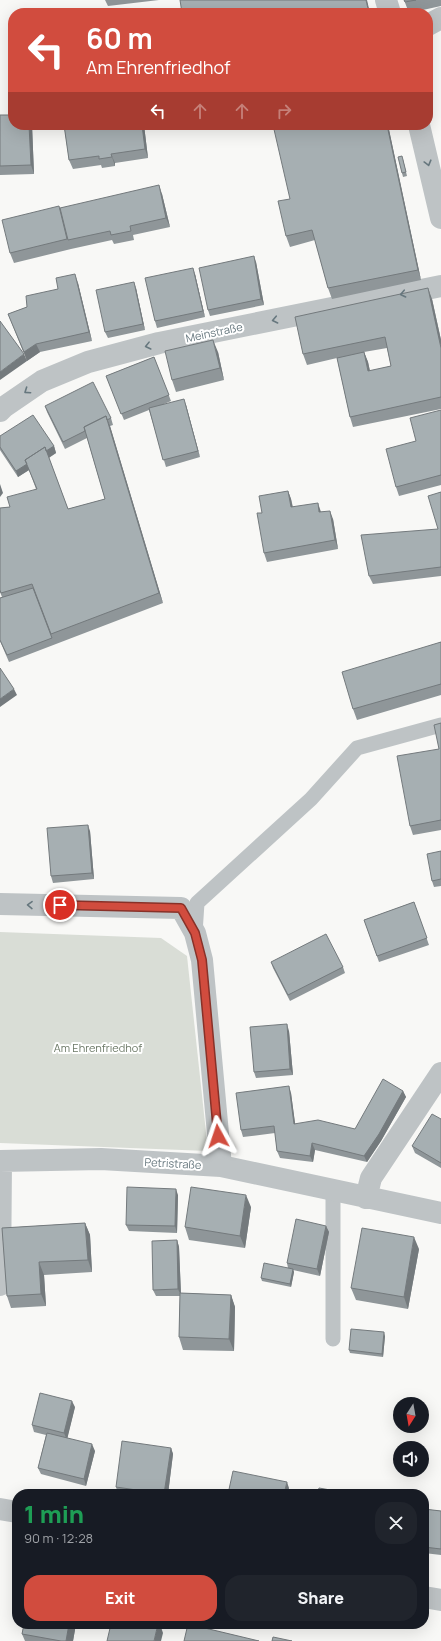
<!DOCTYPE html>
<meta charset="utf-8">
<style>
:root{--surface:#171b24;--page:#20242c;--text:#f1f3f6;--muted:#9ea1a6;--accent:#d14c3e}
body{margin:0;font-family:Manrope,sans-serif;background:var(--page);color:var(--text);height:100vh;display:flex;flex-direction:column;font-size:15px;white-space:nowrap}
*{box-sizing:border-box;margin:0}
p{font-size:13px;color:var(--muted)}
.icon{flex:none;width:22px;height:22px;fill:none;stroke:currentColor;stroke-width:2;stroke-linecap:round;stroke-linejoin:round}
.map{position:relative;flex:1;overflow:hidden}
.drawer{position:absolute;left:12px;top:1489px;width:417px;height:140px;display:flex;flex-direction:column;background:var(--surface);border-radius:16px;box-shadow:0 4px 16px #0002}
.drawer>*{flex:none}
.banner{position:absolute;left:8px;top:8px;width:425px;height:122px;border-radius:16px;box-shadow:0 4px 16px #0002;background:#d14c3e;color:#fff;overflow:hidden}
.needle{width:26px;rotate:191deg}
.buttons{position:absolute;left:393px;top:1397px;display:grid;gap:8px}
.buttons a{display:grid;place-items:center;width:36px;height:36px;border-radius:50%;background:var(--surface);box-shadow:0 4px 16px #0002;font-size:20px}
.pin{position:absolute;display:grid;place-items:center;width:34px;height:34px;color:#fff;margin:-17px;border:2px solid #fff;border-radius:50%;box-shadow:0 1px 4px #0007}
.me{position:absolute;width:44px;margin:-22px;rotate:355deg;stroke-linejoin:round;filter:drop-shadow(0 0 3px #0008)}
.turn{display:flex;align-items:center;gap:14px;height:84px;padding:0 12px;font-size:18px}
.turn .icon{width:52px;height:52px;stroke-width:2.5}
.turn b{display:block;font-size:28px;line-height:34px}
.lanes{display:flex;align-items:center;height:38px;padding:0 12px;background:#0003;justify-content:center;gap:20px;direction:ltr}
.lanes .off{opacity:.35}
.round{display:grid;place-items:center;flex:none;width:42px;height:42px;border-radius:16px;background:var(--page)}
.headline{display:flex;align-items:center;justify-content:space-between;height:68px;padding:0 12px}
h1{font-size:24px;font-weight:800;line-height:30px;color:#1e9e55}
.button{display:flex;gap:8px;margin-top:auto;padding:8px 12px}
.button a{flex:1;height:46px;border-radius:16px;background:var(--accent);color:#fff;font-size:16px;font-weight:800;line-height:46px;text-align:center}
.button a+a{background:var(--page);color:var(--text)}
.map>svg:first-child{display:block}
.green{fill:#d9ddd6}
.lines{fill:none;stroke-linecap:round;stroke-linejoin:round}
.lane{stroke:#bec3c5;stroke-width:15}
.street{stroke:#bec3c5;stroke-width:22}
.wall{fill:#8f9699;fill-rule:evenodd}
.shaded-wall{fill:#747a7d}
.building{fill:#a6afb2;stroke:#747a7d}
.oneway{stroke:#66777e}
.route-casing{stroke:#883128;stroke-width:10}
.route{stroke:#d14c3e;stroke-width:7}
.labels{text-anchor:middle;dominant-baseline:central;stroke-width:4;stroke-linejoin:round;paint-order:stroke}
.street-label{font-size:11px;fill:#66777e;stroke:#fff}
.park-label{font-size:11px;fill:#6a7765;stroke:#fff}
</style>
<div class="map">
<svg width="441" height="1641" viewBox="0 0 441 1641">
<rect width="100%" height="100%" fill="#f8f8f6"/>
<path class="green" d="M0,932L161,938L187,956L208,1151L0,1143Z"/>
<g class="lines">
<path class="lane" d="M195,933L197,903L311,799L357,748L441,725
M333,1191V1339"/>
<path class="street" d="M386,0L390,13
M428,25L441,18
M419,125L441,218
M0,411L4,407L42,381L88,362L159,343L441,286
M0,904L181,908L195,933L202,960L221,1166
M0,1161L101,1159L221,1166L441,1213
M366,1198L371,1178L441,1073
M0,1285L1,1161
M0,1509L17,1512
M424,1597L441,1600"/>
</g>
<path class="wall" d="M105,0H159L108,6Z
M404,0H441V6L409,13Z
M0,115L32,125L34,174L0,175Z
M64,125H144L148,158L115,163V166L102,168L101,165L73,169L69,160Z
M388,125L421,280L332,299L328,288L315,240L290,247L286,236L290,199Z
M403,159L407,176L403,177L402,173Z
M162,194L170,227L133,235L134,240L114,244L112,240L71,249L14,263L10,253L60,208Z
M256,262L264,305L210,316L208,310Z
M195,274L205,317L157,328L155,321Z
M78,283L92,341L40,352L27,361L25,357L27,361L8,314L27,307L58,289Z
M136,288L145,330L108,338L105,332Z
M432,299L441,340V409L353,427L350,417L337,358L307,365L303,354ZM387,348L391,366L370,371L368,362L364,352Z
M218,352L224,380L176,392L172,380Z
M154,357L171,401L164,404L186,405L200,457L166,467L149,410L124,420L106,376Z
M45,406L111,418L113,425L110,426L163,603L9,662L0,641V598L2,597L0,592V508L10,507L36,489L29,470L18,477L0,450V436L54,446L56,453L49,458L68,509L105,499L87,438L65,449L47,412Z
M441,410V485L399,496L396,487L416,441Z
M288,491L291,499L293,507L321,512L333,519L338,549L267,562L264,553L262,513Z
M441,492V576L373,584L369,576L438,529Z
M441,642V695L357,720L353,709Z
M441,723V830L413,835L410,826L439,749Z
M90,831L94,879L53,883L51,876Z
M441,851V886L434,887L432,881Z
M414,902L429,945L379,962L364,920Z
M271,962L343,967L345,973L290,1001L273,968Z
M289,1031L293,1075L256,1078L254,1072Z
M403,1091L406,1097L381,1141L367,1162L315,1150L313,1162L280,1158L277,1151L275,1133L243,1137L241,1130L291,1093L295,1124L355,1129Z
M441,1119V1168L415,1153L412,1146Z
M178,1195L177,1233L129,1231L126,1225Z
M251,1207L245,1248L189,1240L185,1227Z
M85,1223L90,1235L92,1272L44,1275L46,1306L11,1308L7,1296L2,1228Z
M326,1226L329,1232L320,1276L293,1270L294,1272L291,1287L262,1281L261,1278L288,1268L287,1263Z
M177,1240L179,1247L181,1293L231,1295L235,1307L234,1351L183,1350L179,1337L180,1296H156L153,1290Z
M419,1249L408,1309L356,1300L351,1288Z
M385,1336L383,1357L350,1353L349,1350Z
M75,1407L67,1438L95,1451L86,1486L41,1474L38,1468L46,1435L34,1432L32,1425Z
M171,1448L173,1454L168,1494H118L116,1487Z
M424,1509L441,1511V1555L424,1553Z
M24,1624H76L73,1641H25L22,1634Z"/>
<path class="shaded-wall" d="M366,0H367L370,13H369Z
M29,125H32L34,174L31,165Z
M142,125H144L148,158L145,149Z
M387,125H388L421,280L418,270Z
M111,154L115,163V166Z
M159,185L162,194L170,227L166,218Z
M254,256L256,262L264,305L261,299Z
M193,268L195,274L205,317L203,311Z
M75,274L78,283L92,341L89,332Z
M134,282L136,288L145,330L143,324Z
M428,288L432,299L441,340V348Z
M213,340L218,352L224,380L220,368Z
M36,344L40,352L27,361L24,352Z
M364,352L368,362L372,381L368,371Z
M24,354L27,361L0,380V372Z
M184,399L186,405L200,457L198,451Z
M106,416L110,426L163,603L159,593Z
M54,446L56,453L29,470L27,464Z
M27,464L29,470L18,477L16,471Z
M0,484L3,493L0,497Z
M288,491L291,499L294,516L291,507Z
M318,503L321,512L322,521L319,512Z
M330,511L333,519L338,549L335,540Z
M14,689L17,695L0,707V699Z
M88,825L90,831L94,879L92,873Z
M287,1024L289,1031L293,1075L290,1069Z
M289,1086L291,1093L296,1130L294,1124Z
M403,1091L406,1097L381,1141L367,1162L364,1156Z
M312,1143L315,1150L313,1162L310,1156Z
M176,1189L178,1195L177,1233L175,1226Z
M246,1195L251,1207L245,1248L240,1236Z
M85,1223L90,1235L92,1272L88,1260Z
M326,1226L329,1232L320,1276L317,1269Z
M414,1237L419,1249L408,1309L404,1297Z
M177,1240L179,1247L181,1296L178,1289Z
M39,1262L44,1275L46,1306L41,1294Z
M293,1269L294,1272L291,1287L290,1284Z
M231,1295L235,1307L234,1351L229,1339Z
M384,1332L385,1336L383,1357L382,1354Z
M72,1401L75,1407L67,1440L64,1433Z
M92,1444L95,1451L86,1486L84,1479Z
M171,1448L173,1454L168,1494H164Z
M287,1482L289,1488L288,1494H284Z
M69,1624H76L73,1641H66Z
M158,1624H160L163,1633L161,1641H154Z"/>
<path class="building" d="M180,0H366L369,13H182Z
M404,0H416L405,2Z
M13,111V125H29L31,165L0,166V115H13Z
M64,125H142L145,149L111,154L112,157L99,159V156L69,160Z
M273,125H387L418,270L328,288L312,230L286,236L278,201L290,199Z
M402,156L406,172L402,173L398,157Z
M159,185L166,218L130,226L131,231L111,235L110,231L68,240L60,208Z
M59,206L67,239L10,253L2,220Z
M254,256L261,299L208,310L199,268Z
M193,268L203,311L155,321L145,278Z
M75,274L89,332L36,344L24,352L8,314L27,307L26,296L58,289L56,278Z
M134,282L143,324L105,332L96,290Z
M428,288L441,348V397L350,417L337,358L364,352L368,371L391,366L385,337L303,354L295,317Z
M0,321L24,354L0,372Z
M213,340L220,368L172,380L165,351Z
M154,357L169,395L121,414L106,376Z
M93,382L111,418L107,420L106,416L84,427L85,431L63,442L45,406Z
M184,399L198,451L163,460L149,408Z
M441,410V475L396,487L386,449L416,441L410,418Z
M33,415L54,446L46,451L45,447L25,460L27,464L16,471L0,447V436Z
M106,416L159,593L51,634L32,584L1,593L0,590V508L10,507L7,497L37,489L25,460L45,447L68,509L105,499L84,427Z
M288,491L291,507L318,503L319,512L330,511L335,540L264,553L257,513H262L259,496Z
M441,492V567L369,576L361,535L438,529L428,496Z
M33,588L52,638L7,655L0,640V598Z
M441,642V684L353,709L342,672Z
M0,668L14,689L0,699Z
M441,723V820L410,826L397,756L439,749L434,725Z
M88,825L92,873L51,876L47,828Z
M441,851V879L432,881L427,854Z
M414,902L427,938L377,956L364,920Z
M326,934L343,967L288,995L271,962Z
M287,1024L290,1069L254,1072L250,1027Z
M383,1079L403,1091L379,1134L364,1156L312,1143L310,1156L277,1151L274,1126L241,1130L236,1093L289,1086L294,1124L318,1120L355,1129Z
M432,1114L441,1119V1163L412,1146Z
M127,1187L176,1189L175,1226L126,1225Z
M191,1187L246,1195L240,1236L185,1227Z
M296,1219L326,1226L317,1269L287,1263Z
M85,1223L88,1260L39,1262L41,1294L7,1296L2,1228Z
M362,1228L414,1237L404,1297L351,1288Z
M177,1240L178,1289L153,1290L152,1241Z
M264,1263L293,1269L290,1284L261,1278Z
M180,1293L231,1295L229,1339L179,1337Z
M351,1329L384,1332L382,1354L349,1350Z
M40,1393L72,1401L64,1433L32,1425Z
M47,1433L92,1444L84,1479L38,1468Z
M122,1441L171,1448L164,1494L116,1487Z
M233,1471L287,1482L284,1494H228Z
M319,1488L353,1494H317Z
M424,1509L441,1511V1549L424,1547Z
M24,1624H69L66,1641H61L22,1634Z
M111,1624H158L154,1641H107Z
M188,1624L259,1641H184Z
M273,1637L292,1641H272Z"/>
<defs><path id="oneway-chevron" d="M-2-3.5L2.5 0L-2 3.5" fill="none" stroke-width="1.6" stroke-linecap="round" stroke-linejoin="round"/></defs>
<g class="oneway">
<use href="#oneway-chevron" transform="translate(428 163) rotate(75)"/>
<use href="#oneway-chevron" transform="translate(403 294) rotate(168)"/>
<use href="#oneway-chevron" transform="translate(275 320) rotate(168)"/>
<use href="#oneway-chevron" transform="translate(148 346) rotate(166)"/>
<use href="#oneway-chevron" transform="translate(27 391) rotate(146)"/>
<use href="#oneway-chevron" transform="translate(30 905) rotate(-179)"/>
</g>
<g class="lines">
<defs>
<path id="route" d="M60,905L181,908L195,933L202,960L218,1136"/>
</defs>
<use href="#route" class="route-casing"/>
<use href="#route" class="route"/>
</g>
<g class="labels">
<g class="street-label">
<text transform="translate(214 332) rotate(-12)">Meinstraße</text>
<text transform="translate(173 1163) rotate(3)">Petristraße</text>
</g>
<g class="park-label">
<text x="98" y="1047">Am Ehrenfriedhof</text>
</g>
</g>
</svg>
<div class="buttons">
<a><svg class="needle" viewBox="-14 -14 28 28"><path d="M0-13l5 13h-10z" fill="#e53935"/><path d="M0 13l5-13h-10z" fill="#9ea1a6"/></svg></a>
<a><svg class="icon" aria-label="sound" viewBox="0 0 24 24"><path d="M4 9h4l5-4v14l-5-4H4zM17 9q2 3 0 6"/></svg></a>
</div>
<div class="pin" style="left:60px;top:905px;background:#d93025"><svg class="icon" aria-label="arrive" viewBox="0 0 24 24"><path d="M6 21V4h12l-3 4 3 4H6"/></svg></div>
<svg class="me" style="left:218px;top:1136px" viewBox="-20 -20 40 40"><path d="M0-17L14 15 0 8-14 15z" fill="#d14c3e" stroke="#fff" stroke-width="4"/></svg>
<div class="banner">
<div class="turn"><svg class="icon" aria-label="left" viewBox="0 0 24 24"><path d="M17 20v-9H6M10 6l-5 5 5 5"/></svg><div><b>60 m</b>Am Ehrenfriedhof</div></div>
<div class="lanes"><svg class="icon" aria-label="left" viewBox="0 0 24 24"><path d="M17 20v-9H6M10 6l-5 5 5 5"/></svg><svg class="icon off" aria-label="ahead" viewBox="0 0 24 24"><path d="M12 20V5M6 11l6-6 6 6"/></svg><svg class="icon off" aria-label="ahead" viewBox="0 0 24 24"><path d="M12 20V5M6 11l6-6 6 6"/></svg><svg class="icon off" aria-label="right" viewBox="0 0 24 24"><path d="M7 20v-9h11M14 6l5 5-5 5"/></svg></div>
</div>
<section class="drawer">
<div class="headline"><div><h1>1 min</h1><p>90 m · 12:28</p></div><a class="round"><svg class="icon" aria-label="close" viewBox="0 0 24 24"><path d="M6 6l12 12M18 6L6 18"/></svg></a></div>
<div class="button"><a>Exit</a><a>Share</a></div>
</section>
</div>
